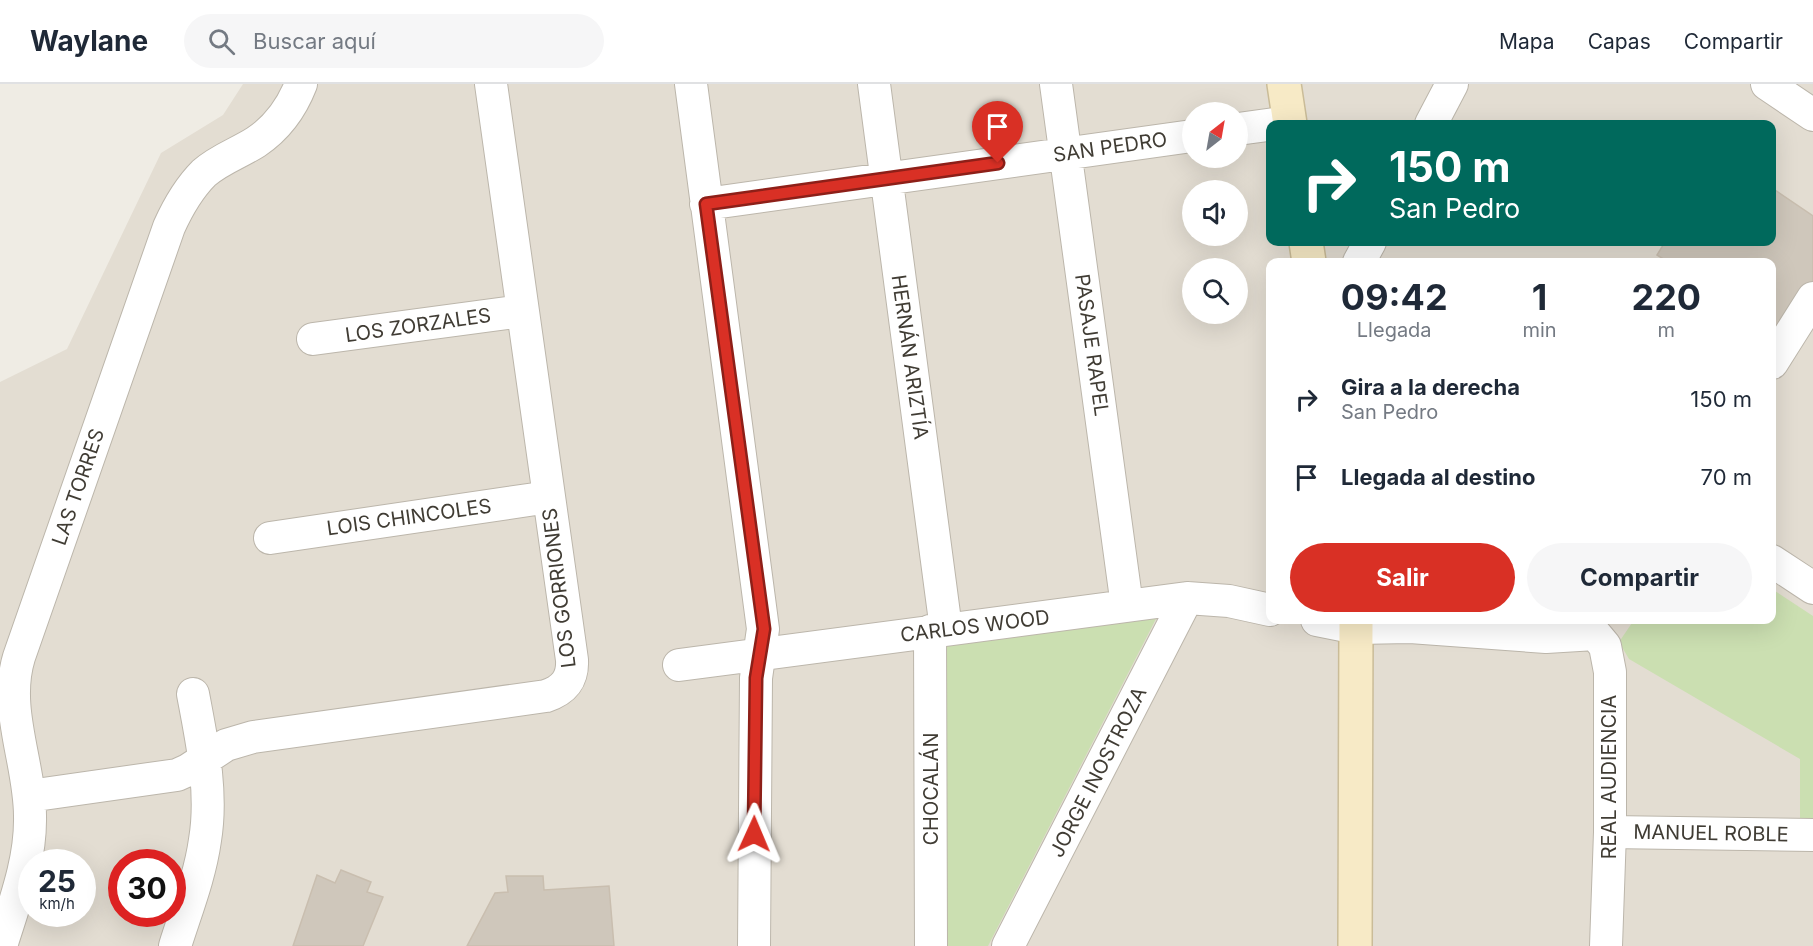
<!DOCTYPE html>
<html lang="es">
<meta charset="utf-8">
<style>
:root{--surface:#fff;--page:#f6f6f7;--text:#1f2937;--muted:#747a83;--line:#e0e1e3;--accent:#d93025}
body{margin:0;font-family:Inter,sans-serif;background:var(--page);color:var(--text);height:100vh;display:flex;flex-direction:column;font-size:22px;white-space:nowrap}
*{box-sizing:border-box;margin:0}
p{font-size:20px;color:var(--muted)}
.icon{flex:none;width:33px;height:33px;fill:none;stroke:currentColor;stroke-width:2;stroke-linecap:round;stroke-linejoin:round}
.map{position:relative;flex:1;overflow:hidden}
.sheet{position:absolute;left:1266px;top:174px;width:510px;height:366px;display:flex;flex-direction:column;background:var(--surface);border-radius:12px;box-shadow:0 6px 24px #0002}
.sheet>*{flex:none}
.banner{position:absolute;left:1266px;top:36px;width:510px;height:126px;border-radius:12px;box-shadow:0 6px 24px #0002;background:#00695c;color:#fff;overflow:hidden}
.needle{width:39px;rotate:31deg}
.buttons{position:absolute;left:1182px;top:18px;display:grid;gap:12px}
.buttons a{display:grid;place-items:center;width:66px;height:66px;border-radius:50%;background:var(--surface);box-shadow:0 6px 24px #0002;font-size:30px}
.speed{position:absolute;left:18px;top:765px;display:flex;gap:12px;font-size:30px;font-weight:700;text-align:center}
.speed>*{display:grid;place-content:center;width:78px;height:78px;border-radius:50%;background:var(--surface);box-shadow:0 6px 24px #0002;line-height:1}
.speed small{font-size:15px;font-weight:400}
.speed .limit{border:9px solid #d22;background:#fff;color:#111}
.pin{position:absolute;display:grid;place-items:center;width:51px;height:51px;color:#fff;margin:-62px -26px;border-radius:50% 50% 50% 0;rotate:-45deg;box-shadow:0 0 6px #0007}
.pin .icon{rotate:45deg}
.me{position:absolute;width:66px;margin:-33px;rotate:1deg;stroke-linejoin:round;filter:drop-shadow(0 0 4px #0008)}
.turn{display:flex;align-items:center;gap:21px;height:126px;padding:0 24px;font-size:27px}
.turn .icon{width:78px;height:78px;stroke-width:2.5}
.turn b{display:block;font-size:42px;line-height:51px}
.eta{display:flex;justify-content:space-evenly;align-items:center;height:102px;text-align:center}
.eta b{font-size:36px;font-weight:700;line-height:42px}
.primary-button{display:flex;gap:12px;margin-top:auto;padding:12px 24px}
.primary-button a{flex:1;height:69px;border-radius:36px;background:var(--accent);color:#fff;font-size:24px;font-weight:700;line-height:69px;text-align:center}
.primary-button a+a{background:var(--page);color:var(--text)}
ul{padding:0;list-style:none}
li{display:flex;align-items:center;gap:18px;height:78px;padding:0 24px}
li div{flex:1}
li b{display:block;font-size:22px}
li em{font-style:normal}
header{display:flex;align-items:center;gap:36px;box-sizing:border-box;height:84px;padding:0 30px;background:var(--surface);border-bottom:2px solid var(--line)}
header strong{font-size:28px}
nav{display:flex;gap:33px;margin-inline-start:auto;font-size:21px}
.search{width:420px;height:54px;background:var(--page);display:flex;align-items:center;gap:15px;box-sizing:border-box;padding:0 21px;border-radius:33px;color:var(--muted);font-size:22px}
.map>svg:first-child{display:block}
.residential{fill:#e3ddd2;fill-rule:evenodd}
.green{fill:#cbdfb1}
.building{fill:#cfc7bb;stroke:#c9beaf;stroke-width:1.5}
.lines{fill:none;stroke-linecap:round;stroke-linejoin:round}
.street-casing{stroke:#bcb6ab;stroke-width:34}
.secondary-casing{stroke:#cabc98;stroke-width:36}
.street{stroke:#fff;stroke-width:32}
.secondary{stroke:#f7eac6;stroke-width:33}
.route-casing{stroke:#8d1f18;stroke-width:15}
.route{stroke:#d93025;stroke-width:10}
.labels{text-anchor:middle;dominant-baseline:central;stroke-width:6;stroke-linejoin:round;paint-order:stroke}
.street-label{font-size:20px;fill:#403c34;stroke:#fff}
</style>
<header>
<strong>Waylane</strong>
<div class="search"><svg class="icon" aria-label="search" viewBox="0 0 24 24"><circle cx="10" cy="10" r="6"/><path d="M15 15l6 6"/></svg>Buscar aquí</div>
<nav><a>Mapa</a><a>Capas</a><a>Compartir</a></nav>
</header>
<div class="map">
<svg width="1813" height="862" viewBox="0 0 1813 862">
<rect width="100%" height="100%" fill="#efece4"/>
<path class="residential" d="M243,0H1813V862H0V298L67,265L161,69L223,31ZM1192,28H1238V74H1192ZM1270,40H1772V158H1270ZM1192,106H1238V152H1192ZM1270,178H1772V536H1270ZM1192,184H1238V230H1192ZM32,778H82V830H32ZM122,778H172V830H122Z"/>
<path class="green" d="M1772,505L1813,532V744L1800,743V675L1629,575L1619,558L1634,536H1772Z
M1159,529L988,862H936L939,556Z"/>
<path class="building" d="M1772,104L1813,132V202L1782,253L1772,246V178H1668L1657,171L1665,158H1772Z
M341,786L371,798L367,808L383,813L363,862H293L317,791L335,799Z
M506,792H543L544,806L609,802L614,862H467L495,809L508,808Z"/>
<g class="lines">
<defs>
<path id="street" d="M691,0L763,545L756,594L754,862
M874,0L946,545
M1056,0L1127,522
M1767,0L1813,31
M1431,40L1452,0
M1238,45L1289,38
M706,120L1192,52
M1359,178L1370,158
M313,255L522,227
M1772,279L1813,214
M270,454L549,413
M1772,477L1813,504
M1317,536L1357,544L1410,543L1546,553L1595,550
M930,547L931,862
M1595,550L1605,562L1610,588V748L1606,862
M679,581L1187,514L1229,517L1270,526
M29,712L177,691L188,686L226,661L253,653L546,612C564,606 573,595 572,576L491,0
M1610,748L1813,751
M1,862C14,820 31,777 30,732C30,679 3,625 19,573L169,143C178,123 188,105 204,89C220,75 239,69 256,58C277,44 292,23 301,0
M175,862C186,827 200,792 205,756C213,708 202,658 193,610
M1008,862L1187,514"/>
<path id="secondary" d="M1284,0L1290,40
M1306,158L1309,178
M1355,862L1356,536"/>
</defs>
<use href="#street" class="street-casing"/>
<use href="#secondary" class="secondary-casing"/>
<use href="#street" class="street"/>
<use href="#secondary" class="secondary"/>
</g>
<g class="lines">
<defs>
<path id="route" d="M754,750L756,594L764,545L706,120L998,79"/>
</defs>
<use href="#route" class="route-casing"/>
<use href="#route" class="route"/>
</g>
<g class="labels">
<g class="street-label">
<text transform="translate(1110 63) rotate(-8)">SAN PEDRO</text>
<text transform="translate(418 241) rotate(-8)">LOS ZORZALES</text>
<text transform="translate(1092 261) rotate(82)">PASAJE RAPEL</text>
<text transform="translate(910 273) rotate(82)">HERNÁN ARIZTÍA</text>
<text transform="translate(78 403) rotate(-71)">LAS TORRES</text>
<text transform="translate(409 433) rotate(-8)">LOIS CHINCOLES</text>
<text transform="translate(559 504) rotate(-97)">LOS GORRIONES</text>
<text transform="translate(975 542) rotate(-7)">CARLOS WOOD</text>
<text transform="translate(1098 688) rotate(-63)">JORGE INOSTROZA</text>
<text transform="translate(1609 693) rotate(-90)">REAL AUDIENCIA</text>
<text transform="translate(931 705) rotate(-90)">CHOCALÁN</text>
<text transform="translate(1711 749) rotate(1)">MANUEL ROBLE</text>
</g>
</g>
</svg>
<div class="buttons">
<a><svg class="needle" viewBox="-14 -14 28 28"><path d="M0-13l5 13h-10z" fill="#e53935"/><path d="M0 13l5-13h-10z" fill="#747a83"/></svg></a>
<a><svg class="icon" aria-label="sound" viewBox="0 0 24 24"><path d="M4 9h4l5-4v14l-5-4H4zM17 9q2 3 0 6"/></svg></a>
<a><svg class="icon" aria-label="search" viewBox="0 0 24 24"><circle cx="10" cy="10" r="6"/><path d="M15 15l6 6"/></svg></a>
</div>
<div class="speed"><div>25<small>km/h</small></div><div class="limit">30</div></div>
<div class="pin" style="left:998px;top:79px;background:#d93025"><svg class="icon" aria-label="arrive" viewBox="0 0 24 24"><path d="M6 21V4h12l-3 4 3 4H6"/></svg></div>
<svg class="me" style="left:754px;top:750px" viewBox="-20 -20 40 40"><path d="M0-17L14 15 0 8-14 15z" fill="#d93025" stroke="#fff" stroke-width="4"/></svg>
<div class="banner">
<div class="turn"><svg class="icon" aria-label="right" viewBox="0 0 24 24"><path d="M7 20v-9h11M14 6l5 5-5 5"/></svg><div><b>150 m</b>San Pedro</div></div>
</div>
<section class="sheet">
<div class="eta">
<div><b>09:42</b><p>Llegada</p></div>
<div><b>1</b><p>min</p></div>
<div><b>220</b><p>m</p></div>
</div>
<ul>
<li><svg class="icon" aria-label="right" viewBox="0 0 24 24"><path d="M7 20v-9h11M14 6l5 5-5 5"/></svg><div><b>Gira a la derecha</b><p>San Pedro</p></div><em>150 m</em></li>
<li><svg class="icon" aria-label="arrive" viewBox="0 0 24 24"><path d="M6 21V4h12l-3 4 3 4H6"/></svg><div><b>Llegada al destino</b></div><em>70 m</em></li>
</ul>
<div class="primary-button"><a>Salir</a><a>Compartir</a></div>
</section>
</div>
